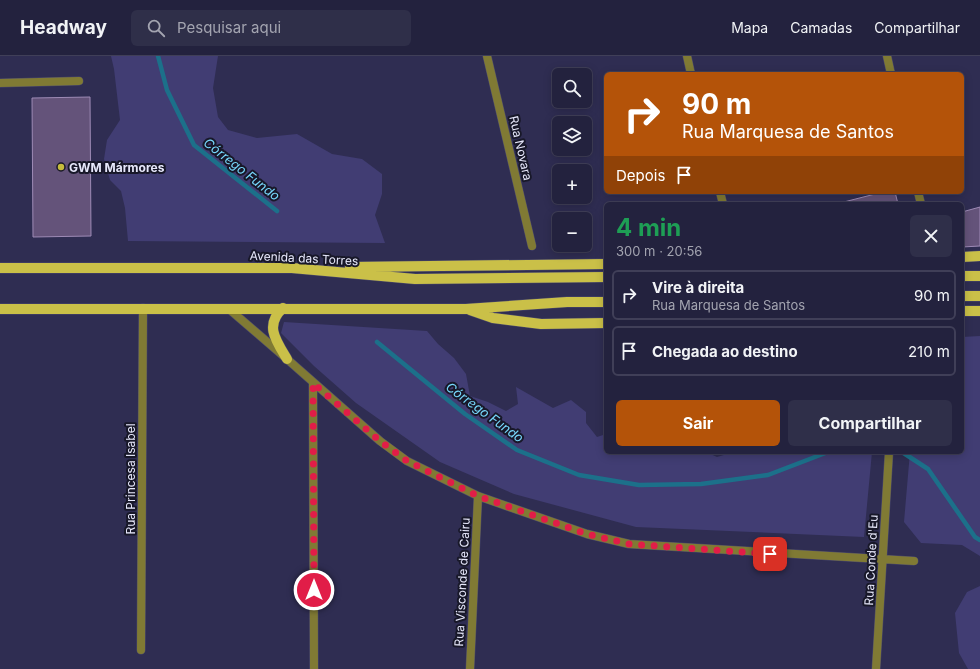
<!DOCTYPE html>
<html lang="pt">
<meta charset="utf-8">
<style>
:root{--surface:#23223e;--page:#2f2f49;--text:#f1f3f6;--muted:#a3a4b0;--line:#403f58;--accent:#b45309}
body{margin:0;font-family:Inter,sans-serif;background:var(--page);color:var(--text);height:100vh;display:flex;flex-direction:column;font-size:15px;white-space:nowrap}
*{box-sizing:border-box;margin:0}
p{font-size:13px;color:var(--muted)}
.icon{flex:none;width:22px;height:22px;fill:none;stroke:currentColor;stroke-width:2;stroke-linecap:round;stroke-linejoin:round}
.map{position:relative;flex:1;overflow:hidden}
.sheet{position:absolute;left:604px;top:146px;width:360px;height:252px;display:flex;flex-direction:column;background:var(--surface);border-radius:6px;box-shadow:0 2px 10px #0003,0 0 0 1px var(--line)}
.sheet>*{flex:none}
.guide{position:absolute;left:604px;top:16px;width:360px;height:122px;border-radius:6px;box-shadow:0 2px 10px #0003,0 0 0 1px var(--line);background:#b45309;color:#fff;overflow:hidden}
.buttons{position:absolute;left:552px;top:12px;display:grid;gap:8px}
.buttons a{display:grid;place-items:center;width:40px;height:40px;border-radius:6px;background:var(--surface);box-shadow:0 2px 10px #0003,0 0 0 1px var(--line);font-size:20px}
.pin{position:absolute;display:grid;place-items:center;width:34px;height:34px;color:#fff;margin:-17px;border-radius:8px;box-shadow:0 2px 6px #0006}
.me{position:absolute;width:44px;margin:-22px;rotate:0deg;stroke-linejoin:round;filter:drop-shadow(0 0 3px #0008)}
.turn{display:flex;align-items:center;gap:14px;height:84px;padding:0 12px;font-size:18px}
.turn .icon{width:52px;height:52px;stroke-width:2.5}
.turn b{display:block;font-size:28px;line-height:34px}
.then{display:flex;align-items:center;height:38px;padding:0 12px;background:#0003;gap:8px;font-size:15px}
.round{display:grid;place-items:center;flex:none;width:42px;height:42px;border-radius:6px;background:var(--page)}
.head{display:flex;align-items:center;justify-content:space-between;height:68px;padding:0 12px}
h1{font-size:24px;font-weight:700;line-height:30px;color:#1e9e55}
.primary-button{display:flex;gap:8px;margin-top:auto;padding:8px 12px}
.primary-button a{flex:1;height:46px;border-radius:6px;background:var(--accent);color:#fff;font-size:16px;font-weight:700;line-height:46px;text-align:center}
.primary-button a+a{background:var(--page);color:var(--text)}
ul{padding:0;list-style:none}
li{display:flex;align-items:center;gap:12px;height:50px;margin:0 8px 6px;padding:0 4px;border:2px solid var(--line);border-radius:6px}
li div{flex:1}
li b{display:block;font-size:15px}
li em{font-style:normal}
header{display:flex;align-items:center;gap:24px;box-sizing:border-box;height:56px;padding:0 20px;background:var(--surface);border-bottom:1px solid var(--line)}
header strong{font-size:19px}
nav{display:flex;gap:22px;margin-inline-start:auto;font-size:14px}
.search{width:280px;height:36px;background:var(--page);display:flex;align-items:center;gap:10px;box-sizing:border-box;padding:0 14px;border-radius:6px;color:var(--muted);font-size:15px}
.map>svg:first-child{display:block}
.green{fill:#413d73}
.lines{fill:none;stroke-linecap:round;stroke-linejoin:round}
.stream{stroke:#1c708a;stroke-width:4.5}
.building{fill:#64537a;stroke:#9e8bb6}
.minor-casing{stroke:#4c4b6d;stroke-width:9}
.primary-casing{stroke:#4c4b6d;stroke-width:11}
.minor{stroke:#807a34;stroke-width:8}
.primary{stroke:#cac048;stroke-width:10}
.route{stroke:#e11d48;stroke-width:7;stroke-dasharray:0 12.6}
.poi-dot{fill:#c6bc3c;stroke:#181829;stroke-width:1.5}
.labels{text-anchor:middle;dominant-baseline:central;stroke-width:4;stroke-linejoin:round;paint-order:stroke}
.street-label{font-size:12px;fill:#e7e8fb;stroke:#181829}
.poi-label{font-size:12px;font-weight:bold;fill:#e7e8fb;stroke:#181829;text-anchor:start}
.water-label{font-size:13px;font-style:italic;fill:#77d8fc;stroke:#181829}
</style>
<header>
<strong>Headway</strong>
<div class="search"><svg class="icon" aria-label="search" viewBox="0 0 24 24"><circle cx="10" cy="10" r="6"/><path d="M15 15l6 6"/></svg>Pesquisar aqui</div>
<nav><a>Mapa</a><a>Camadas</a><a>Compartilhar</a></nav>
</header>
<div class="map">
<svg width="980" height="613" viewBox="0 0 980 613">
<rect width="100%" height="100%" fill="#2f2d52"/>
<path class="green" d="M111,0H218L213,32L218,61L228,74L257,82L297,78L332,98L362,103L382,118V138L375,159L385,187L128,185L125,152L121,135L110,124L104,103L107,84L120,64L114,13Z
M284,266L427,275L438,288L454,302L466,318L470,340L488,346L506,355L518,348L516,331L553,352L571,344L586,356V367L597,381L606,378V396H706L717,401L734,396H872L864,481L636,471L514,438L440,406L356,347L314,310L281,277Z
M980,280V500L962,489L921,487L904,466L910,396H962V281Z
M980,530V613H968L959,597L955,557L967,536Z"/>
<g class="lines">
<path class="stream" d="M158,0L167,34L194,89L277,155
M377,286L465,358L517,394L579,419L639,429L701,428L768,419L828,396
M902,396L928,413L975,481L980,484"/>
</g>
<path class="building" d="M90,41L91,180L33,181L32,42Z
M883,136H895L898,148H836Z
M980,151V190L962,191V156Z"/>
<g class="lines">
<defs>
<path id="minor" d="M487,0L532,190
M687,0L691,18
M887,0L891,18
M0,27L79,25
M720,136L723,148
M918,136L921,148
M229,253L287,303L380,385L407,405L478,440L587,478L629,488L914,505
M313,327L314,613
M141,594L143,252
M470,613L478,440
M876,613L889,396"/>
<path id="primary" d="M962,201L980,200
M350,211L606,208
M0,212H292L415,223L606,221
M962,220H980
M962,240H980
M283,252C264,269 276,285 287,303
M0,253H466L567,246H606
M470,254L493,262L541,268L606,267
M962,255H980"/>
</defs>
<use href="#minor" class="minor-casing"/>
<use href="#primary" class="primary-casing"/>
<use href="#minor" class="minor"/>
<use href="#primary" class="primary"/>
</g>
<g class="lines">
<path class="route" d="M314,534L313,327L380,385L407,405L478,440L587,478L629,488L770,498"/>
</g>
<circle class="poi-dot" cx="61" cy="111" r="4"/>
<g class="labels">
<g class="street-label">
<text transform="translate(521 92) rotate(77)">Rua Novara</text>
<text transform="translate(304 202) rotate(3)">Avenida das Torres</text>
<text transform="translate(130 423) rotate(-90)">Rua Princesa Isabel</text>
<text transform="translate(871 504) rotate(-87)">Rua Conde d'Eu</text>
<text transform="translate(462 526) rotate(-87)">Rua Visconde de Cairu</text>
</g>
<g class="poi-label">
<text x="69" y="111">GWM Mármores</text>
</g>
<g class="water-label">
<text transform="translate(242 113) rotate(38)">Córrego Fundo</text>
<text transform="translate(485 356) rotate(36)">Córrego Fundo</text>
</g>
</g>
</svg>
<div class="buttons">
<a><svg class="icon" aria-label="search" viewBox="0 0 24 24"><circle cx="10" cy="10" r="6"/><path d="M15 15l6 6"/></svg></a>
<a><svg class="icon" aria-label="layers" viewBox="0 0 24 24"><path d="M12 4l9 5-9 5-9-5zM3 14l9 5 9-5"/></svg></a>
<a>+</a>
<a>−</a>
</div>
<div class="pin" style="left:770px;top:498px;background:#d93025"><svg class="icon" aria-label="arrive" viewBox="0 0 24 24"><path d="M6 21V4h12l-3 4 3 4H6"/></svg></div>
<svg class="me" style="left:314px;top:534px" viewBox="-20 -20 40 40"><circle r="17" fill="#e11d48" stroke="#fff" stroke-width="3"/><path d="M0-11L8 9 0 5-8 9z" fill="#fff"/></svg>
<div class="guide">
<div class="turn"><svg class="icon" aria-label="right" viewBox="0 0 24 24"><path d="M7 20v-9h11M14 6l5 5-5 5"/></svg><div><b>90 m</b>Rua Marquesa de Santos</div></div>
<div class="then">Depois<svg class="icon" aria-label="arrive" viewBox="0 0 24 24"><path d="M6 21V4h12l-3 4 3 4H6"/></svg></div>
</div>
<section class="sheet">
<div class="head"><div><h1>4 min</h1><p>300 m · 20:56</p></div><a class="round"><svg class="icon" aria-label="close" viewBox="0 0 24 24"><path d="M6 6l12 12M18 6L6 18"/></svg></a></div>
<ul>
<li><svg class="icon" aria-label="right" viewBox="0 0 24 24"><path d="M7 20v-9h11M14 6l5 5-5 5"/></svg><div><b>Vire à direita</b><p>Rua Marquesa de Santos</p></div><em>90 m</em></li>
<li><svg class="icon" aria-label="arrive" viewBox="0 0 24 24"><path d="M6 21V4h12l-3 4 3 4H6"/></svg><div><b>Chegada ao destino</b></div><em>210 m</em></li>
</ul>
<div class="primary-button"><a>Sair</a><a>Compartilhar</a></div>
</section>
</div>
